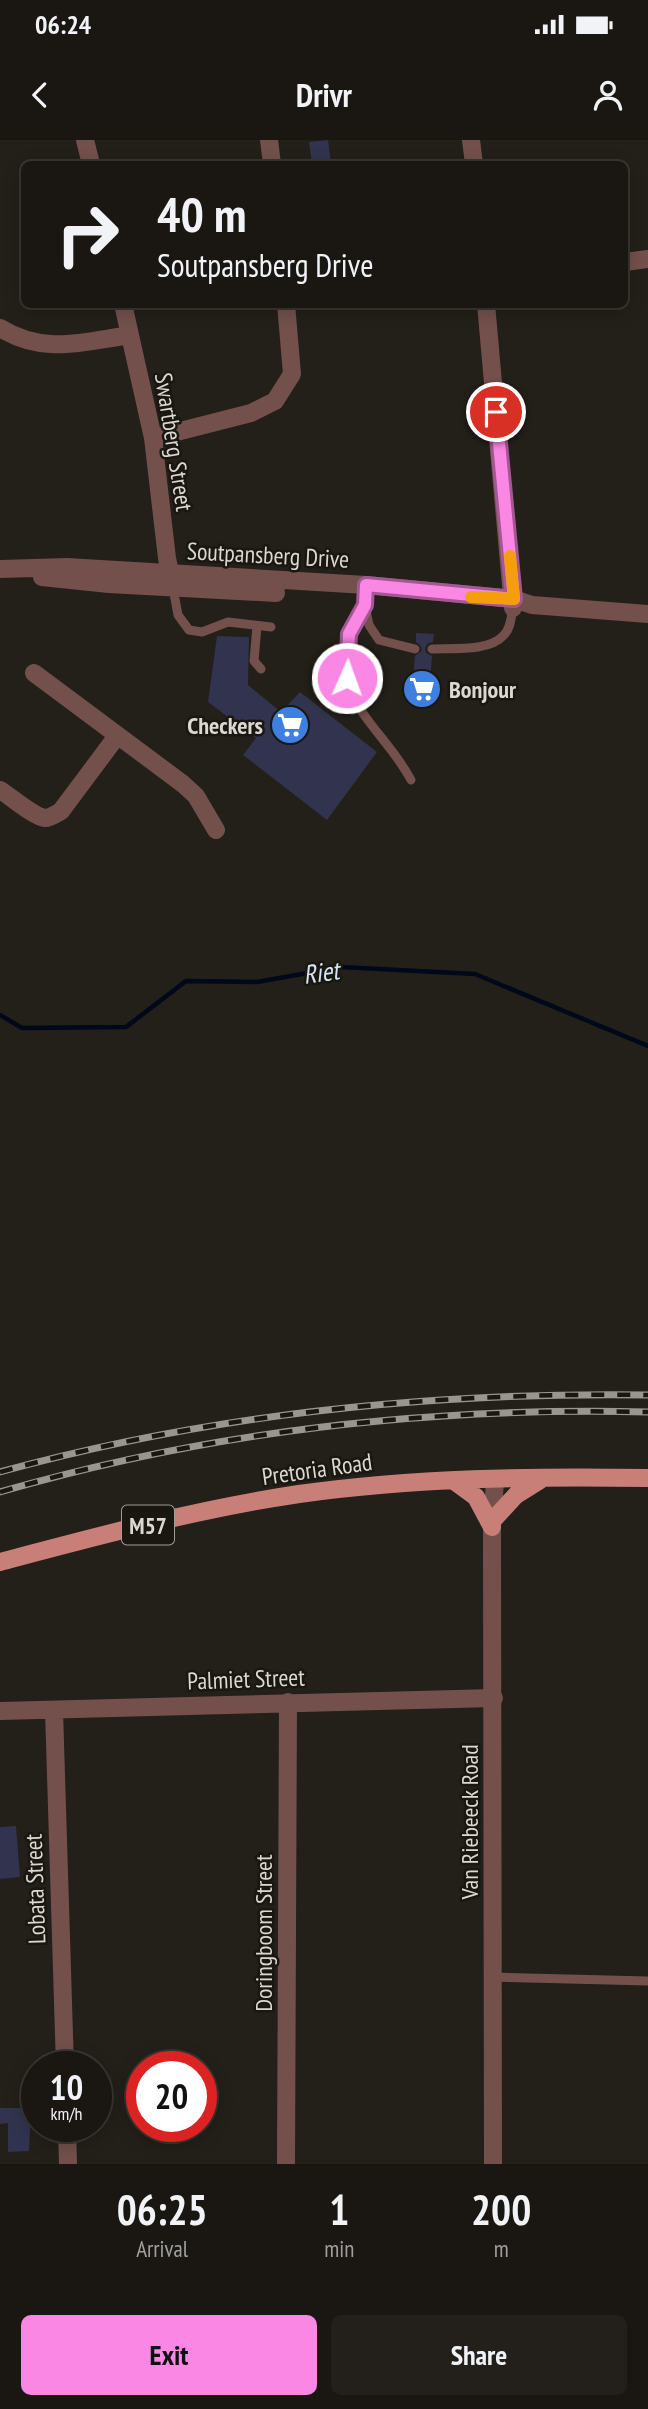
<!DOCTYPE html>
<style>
:root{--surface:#1a1713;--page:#23201c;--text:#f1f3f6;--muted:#9f9fa0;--line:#383633;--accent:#fb87e5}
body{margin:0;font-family:"PT Sans Narrow",sans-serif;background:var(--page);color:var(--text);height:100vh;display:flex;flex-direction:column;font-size:26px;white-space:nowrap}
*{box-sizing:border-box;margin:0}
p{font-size:23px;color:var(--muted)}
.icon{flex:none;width:38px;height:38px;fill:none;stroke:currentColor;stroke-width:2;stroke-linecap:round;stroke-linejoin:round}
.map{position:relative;height:2024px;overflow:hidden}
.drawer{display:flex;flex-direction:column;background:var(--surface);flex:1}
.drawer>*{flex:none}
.guide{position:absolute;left:21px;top:21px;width:607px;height:147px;border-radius:10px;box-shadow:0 4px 18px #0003,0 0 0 2px var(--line);background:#1a1713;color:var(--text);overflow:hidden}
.speed{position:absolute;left:21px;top:1911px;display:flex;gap:14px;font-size:35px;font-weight:700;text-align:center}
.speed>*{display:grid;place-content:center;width:91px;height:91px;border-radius:50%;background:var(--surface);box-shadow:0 4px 18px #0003,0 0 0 2px var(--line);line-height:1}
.speed small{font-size:18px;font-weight:400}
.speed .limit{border:10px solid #d22;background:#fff;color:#111}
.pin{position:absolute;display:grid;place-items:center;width:60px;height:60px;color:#fff;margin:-30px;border:4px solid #fff;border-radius:50%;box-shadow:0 2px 7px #0007}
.me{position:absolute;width:77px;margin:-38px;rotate:2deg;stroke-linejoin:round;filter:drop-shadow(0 0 5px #0008)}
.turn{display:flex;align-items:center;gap:24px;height:147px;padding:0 21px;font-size:32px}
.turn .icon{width:91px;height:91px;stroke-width:2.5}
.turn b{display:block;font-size:49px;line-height:60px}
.eta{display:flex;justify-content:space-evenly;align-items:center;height:119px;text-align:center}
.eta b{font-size:42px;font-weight:600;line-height:49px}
.cta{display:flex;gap:14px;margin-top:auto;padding:14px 21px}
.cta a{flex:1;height:80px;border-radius:10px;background:var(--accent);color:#111;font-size:28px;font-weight:600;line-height:80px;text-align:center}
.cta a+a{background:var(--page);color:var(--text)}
.status{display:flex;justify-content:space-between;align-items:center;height:49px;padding:0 35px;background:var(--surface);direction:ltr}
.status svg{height:19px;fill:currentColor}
header{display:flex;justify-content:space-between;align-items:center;height:91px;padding:0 21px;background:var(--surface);font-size:32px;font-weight:600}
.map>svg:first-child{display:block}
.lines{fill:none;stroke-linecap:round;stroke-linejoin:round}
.stream{stroke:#00081b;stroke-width:4.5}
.building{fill:#32334e}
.service{stroke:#73504c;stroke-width:9}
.minor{stroke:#73504c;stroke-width:18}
.tertiary{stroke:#73504c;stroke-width:18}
.primary{stroke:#c77f78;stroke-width:18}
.rail-casing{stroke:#999691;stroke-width:7}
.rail{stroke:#1a1610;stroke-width:4.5;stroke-dasharray:13;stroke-linecap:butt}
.route-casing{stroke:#a35895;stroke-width:18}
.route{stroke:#fb87e5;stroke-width:12}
.slow{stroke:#f59e0b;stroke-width:12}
.labels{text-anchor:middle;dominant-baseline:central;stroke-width:5;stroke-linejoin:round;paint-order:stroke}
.shield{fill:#1a1610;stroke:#a09e98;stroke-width:2}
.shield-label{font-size:23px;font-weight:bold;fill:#dad8d3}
.street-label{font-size:24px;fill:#dad8d3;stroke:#1a1610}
.poi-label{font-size:24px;font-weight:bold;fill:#dad8d3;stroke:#1a1610;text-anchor:start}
.water-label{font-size:26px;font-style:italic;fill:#d4e4f7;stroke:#1a1610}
</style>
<div class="status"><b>06:24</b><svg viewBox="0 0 49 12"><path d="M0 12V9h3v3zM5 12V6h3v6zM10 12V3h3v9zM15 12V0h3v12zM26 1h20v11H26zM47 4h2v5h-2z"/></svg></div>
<header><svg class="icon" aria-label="back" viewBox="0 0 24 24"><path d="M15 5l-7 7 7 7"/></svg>Drivr<svg class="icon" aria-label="person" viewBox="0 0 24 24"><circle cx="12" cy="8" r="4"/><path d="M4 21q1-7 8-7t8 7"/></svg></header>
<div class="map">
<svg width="648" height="2024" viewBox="0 0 648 2024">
<rect width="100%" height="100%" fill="#231f19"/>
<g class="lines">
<path class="stream" d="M0,875L22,888L126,887L186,841L257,842L341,827L475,834L648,906"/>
</g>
<path class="building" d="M328,0L331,24H312L309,2Z
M416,493L434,494L433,502L428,503L425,508L426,513L432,516L430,542L413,540L415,516L422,510L420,505L416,502Z
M217,496L249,497L248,545L281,572L300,552L377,612L327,680L243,615L256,598L208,562Z
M16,1686L20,1737L0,1739V1687Z
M0,1968H31L29,2011L8,2012V1983L0,1984Z"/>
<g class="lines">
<path class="service" d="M366,445C366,457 365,466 359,477C356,483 350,489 349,496C333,565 383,587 411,640
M173,448L178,475L189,490L202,492L228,482L271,487
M365,466L369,485L379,500L415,509
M257,486L254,521L261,529
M432,509C453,508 489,512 504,495C511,488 511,477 513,468
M493,1837L648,1841"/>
<path class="minor" d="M85,0L91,24
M269,0L272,24
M471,0L474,24
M625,122L648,119
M123,164L153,298L167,418L173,447
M486,164L513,468
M0,188C44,215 82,202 130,195
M153,298L251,273L275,261L292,234L286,164
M34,533L183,644L196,656L216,690
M0,650C10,656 34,677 45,678C50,678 56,674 61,671L117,596
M54,1570L65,1927
M0,1571L494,1558
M67,1986L68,2024
M286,2024L288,1562"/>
<path class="tertiary" d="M0,429L67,427L366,445L514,459L532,465L648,474
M42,437L109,444L276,453
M493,2024L492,1387L495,1340"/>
<path class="primary" d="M454,1341L476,1357L492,1387
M492,1381L516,1355L540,1340
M0,1422C98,1396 198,1369 299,1354C414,1338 532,1336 648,1338"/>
<defs>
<path id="rail" d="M0,1332C211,1274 429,1252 648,1255
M0,1352C210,1291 430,1267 648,1272"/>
</defs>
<use href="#rail" class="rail-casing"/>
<use href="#rail" class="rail"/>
</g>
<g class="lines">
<defs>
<path id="route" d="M347,538L349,494L365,465L366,445L514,459L496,272"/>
</defs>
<use href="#route" class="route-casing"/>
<use href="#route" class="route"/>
<path class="slow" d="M471,457L514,459L510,416"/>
</g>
<defs>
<symbol id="supermarket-disc" viewBox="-11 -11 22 22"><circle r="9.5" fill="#3f7fe0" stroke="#1a1610"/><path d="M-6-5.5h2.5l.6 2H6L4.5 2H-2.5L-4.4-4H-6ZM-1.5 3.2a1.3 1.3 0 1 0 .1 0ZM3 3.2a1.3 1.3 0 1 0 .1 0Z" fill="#fff"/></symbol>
</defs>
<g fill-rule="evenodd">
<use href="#supermarket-disc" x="400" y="527" width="44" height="44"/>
<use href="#supermarket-disc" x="268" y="563" width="44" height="44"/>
</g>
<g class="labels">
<rect class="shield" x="122" y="1365.5" width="52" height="39" rx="5"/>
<g class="shield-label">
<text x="148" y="1385">M57</text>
</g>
<g class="street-label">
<text transform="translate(174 302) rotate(81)">Swartberg Street</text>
<text transform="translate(268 415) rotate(3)">Soutpansberg Drive</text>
<text transform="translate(317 1329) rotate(-8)">Pretoria Road</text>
<text transform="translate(246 1539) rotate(-2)">Palmiet Street</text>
<text transform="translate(469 1682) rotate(-90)">Van Riebeeck Road</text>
<text transform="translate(35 1749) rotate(-92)">Lobata Street</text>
<text transform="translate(263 1793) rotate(-90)">Doringboom Street</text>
</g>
<g class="poi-label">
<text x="449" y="549">Bonjour</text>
<text x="263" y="585" text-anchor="end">Checkers</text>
</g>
<g class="water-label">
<text transform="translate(321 832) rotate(-8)">Riet</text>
</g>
</g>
</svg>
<div class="speed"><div>10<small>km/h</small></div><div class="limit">20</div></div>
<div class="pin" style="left:496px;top:272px;background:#d93025"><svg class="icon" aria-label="arrive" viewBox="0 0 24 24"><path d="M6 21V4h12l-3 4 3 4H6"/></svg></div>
<svg class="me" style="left:347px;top:538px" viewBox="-20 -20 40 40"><circle r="17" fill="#fb87e5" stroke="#fff" stroke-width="3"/><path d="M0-11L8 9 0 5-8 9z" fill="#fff"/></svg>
<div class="guide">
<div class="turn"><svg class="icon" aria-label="right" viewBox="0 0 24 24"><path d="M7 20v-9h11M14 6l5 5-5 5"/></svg><div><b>40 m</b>Soutpansberg Drive</div></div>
</div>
</div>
<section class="drawer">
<div class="eta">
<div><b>06:25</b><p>Arrival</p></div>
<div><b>1</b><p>min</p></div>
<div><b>200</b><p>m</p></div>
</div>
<div class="cta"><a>Exit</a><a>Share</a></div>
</section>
